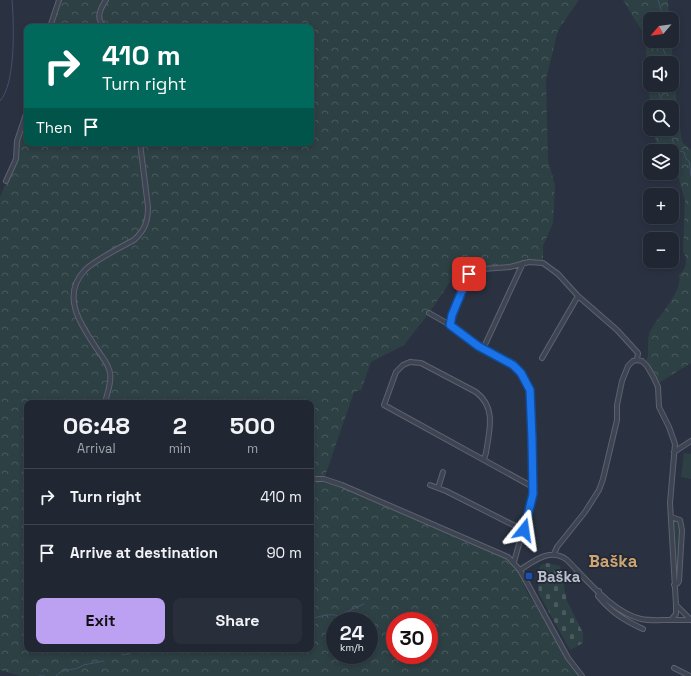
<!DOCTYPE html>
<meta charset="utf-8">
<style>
:root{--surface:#202632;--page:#282e3a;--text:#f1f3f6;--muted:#a2a5ac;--line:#3d434d;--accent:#bca0f2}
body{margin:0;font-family:"Space Grotesk",sans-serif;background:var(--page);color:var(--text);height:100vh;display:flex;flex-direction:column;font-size:15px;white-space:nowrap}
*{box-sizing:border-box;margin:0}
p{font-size:13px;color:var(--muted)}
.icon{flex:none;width:22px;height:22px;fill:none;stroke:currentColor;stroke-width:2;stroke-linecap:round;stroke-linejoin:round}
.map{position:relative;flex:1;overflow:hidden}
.details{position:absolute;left:24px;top:400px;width:290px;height:252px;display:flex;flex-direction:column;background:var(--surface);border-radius:8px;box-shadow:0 2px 6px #0003,0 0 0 1px var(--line)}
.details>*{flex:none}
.hud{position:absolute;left:24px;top:24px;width:290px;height:122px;border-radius:8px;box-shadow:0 2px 6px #0003,0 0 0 1px var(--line);background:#00695c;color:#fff;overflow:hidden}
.needle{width:26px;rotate:241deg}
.controls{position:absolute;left:643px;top:12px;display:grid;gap:8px}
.controls a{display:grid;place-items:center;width:36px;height:36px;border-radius:8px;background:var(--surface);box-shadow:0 2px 6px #0003,0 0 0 1px var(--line);font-size:20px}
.speed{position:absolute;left:326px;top:612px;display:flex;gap:8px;font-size:20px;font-weight:700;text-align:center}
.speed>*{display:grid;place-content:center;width:52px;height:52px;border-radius:50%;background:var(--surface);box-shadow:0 2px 6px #0003,0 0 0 1px var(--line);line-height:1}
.speed small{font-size:10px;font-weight:400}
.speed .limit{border:6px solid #d22;background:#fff;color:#111}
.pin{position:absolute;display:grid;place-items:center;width:34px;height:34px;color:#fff;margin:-17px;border-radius:8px;box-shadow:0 2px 6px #0006}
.me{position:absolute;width:44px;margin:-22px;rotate:15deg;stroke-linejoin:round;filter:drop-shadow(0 0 3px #0008)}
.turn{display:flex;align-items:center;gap:14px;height:84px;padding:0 12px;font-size:18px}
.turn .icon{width:52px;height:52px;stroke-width:2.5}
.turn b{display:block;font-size:28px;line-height:34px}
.then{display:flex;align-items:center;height:38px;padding:0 12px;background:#0003;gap:8px;font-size:15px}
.eta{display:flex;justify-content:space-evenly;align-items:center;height:68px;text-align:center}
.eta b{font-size:24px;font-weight:700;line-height:28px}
.primary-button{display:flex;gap:8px;margin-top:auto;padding:8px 12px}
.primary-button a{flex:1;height:46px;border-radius:8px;background:var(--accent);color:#111;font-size:16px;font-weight:700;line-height:46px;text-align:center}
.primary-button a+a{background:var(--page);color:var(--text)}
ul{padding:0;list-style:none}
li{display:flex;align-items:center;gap:12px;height:56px;padding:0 12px;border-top:1px solid var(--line)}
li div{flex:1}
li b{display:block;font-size:15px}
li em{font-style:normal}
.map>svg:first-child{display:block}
.green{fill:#2d4044}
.forest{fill:url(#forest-crowns);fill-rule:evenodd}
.cemetery{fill:url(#cemetery-stones)}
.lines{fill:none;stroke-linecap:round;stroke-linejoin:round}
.stream{stroke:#43506b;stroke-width:1}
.minor-casing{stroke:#5c626f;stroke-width:6}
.minor{stroke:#3e4452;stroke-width:4}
.route-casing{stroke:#114b97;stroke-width:10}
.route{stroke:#1a73e8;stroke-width:7}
.transit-dot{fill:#1a4fb4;stroke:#222937;stroke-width:1.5}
.labels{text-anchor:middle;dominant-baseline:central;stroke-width:3.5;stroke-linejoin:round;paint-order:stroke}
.poi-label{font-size:15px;font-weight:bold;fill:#bbc0cc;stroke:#222937;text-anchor:start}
.quarter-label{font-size:17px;font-weight:bold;fill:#cfa473;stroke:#222937}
</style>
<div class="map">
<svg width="691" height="676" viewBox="0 0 691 676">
<defs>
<pattern id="forest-crowns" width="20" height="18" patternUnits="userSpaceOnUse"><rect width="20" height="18" fill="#2d4044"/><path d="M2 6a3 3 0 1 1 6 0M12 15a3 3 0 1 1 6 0" fill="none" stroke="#4a5a5e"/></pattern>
<pattern id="cemetery-stones" width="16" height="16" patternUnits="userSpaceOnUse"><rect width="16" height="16" fill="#2d4044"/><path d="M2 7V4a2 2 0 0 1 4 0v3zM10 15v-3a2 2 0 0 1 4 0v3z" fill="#4a5a5e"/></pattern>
</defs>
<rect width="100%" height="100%" fill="#2a3242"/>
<path class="green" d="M684,453L691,454V479L681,477Z
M671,517L677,518L682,524L679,581L674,585Z"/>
<path class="forest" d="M59,0H579L558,30L546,79L548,160L555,185L553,223L543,246V263C534,262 527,264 518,265C501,268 476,272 460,267L429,313L404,345L371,362L361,390L354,392L324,479L508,557L520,570L523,583L528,594L548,623L561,647L582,676H20L0,670V197L16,159V147L27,111V143H311V27H50ZM27,403H311V649H27ZM335,621H369V655H335ZM395,621H429V655H395Z
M623,0H668L669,19H650V41H671L677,106L682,142L691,150V363L657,384L644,363C646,361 648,358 648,355C649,346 646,338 651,330C658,316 683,292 679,275C687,268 688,261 683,251L685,201L678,176L672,167V151H662L656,143L654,129H672V107H650L645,36ZM650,63H672V85H650Z"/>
<path class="cemetery" d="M547,563L560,566L567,601L583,633V643L570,650L539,594L537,572L541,565Z"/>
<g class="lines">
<path class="stream" d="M658,0L661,9L660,19
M661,41C662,51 667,53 667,63
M665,85L662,92L659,93V94L664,102L667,103L666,107
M0,101C16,84 14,23 12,0
M672,129C671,137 673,144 678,151L684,152L686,159L689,161L691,176
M339,615L364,604
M311,619C327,614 335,612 350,621
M311,628L313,630
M122,655L129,654L137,649
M39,676H45
M56,676C62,667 76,672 83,665C90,664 97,662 104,661"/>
<defs>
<path id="minor" d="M50,27L59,0
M105,27C95,19 100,9 106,0
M6,181L16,159L17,141L27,111
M429,313L450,325L478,346L513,365L521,373L530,390L532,438L533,494L514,562
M450,325C454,306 466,289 470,270L510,267L529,262L543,263L558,274L578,296L617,330L638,353L637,360
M483,349L523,263
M542,358L578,296
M105,403C107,393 112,383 110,373C109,365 103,358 99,352C83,328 59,297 85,270C95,260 121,247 134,240C145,230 148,221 148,207L140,143
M674,452L691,441
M484,459L486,453C489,431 497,408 476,392L421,363L410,362L403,365L396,372L384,405L533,487
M311,479H324L342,485L508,557L520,570L568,658L582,676
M430,485L446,491L523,530
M438,488L443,472
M671,517L680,520L682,530L679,581L678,583L674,585
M520,570C534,561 551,547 567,560C586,579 613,613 641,619C650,621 661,620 671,620L676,614V605L670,503L675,444L669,427L659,407L658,387L654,378L647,366L642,361L637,360L633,361L628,366L622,381L617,405V420L603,479L599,490L585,512L557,547L554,554
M599,591L598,596C612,613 624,620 643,629
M676,605L691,620
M671,620H691
M674,668L690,676"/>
</defs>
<use href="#minor" class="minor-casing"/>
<use href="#minor" class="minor"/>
</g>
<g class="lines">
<defs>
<path id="route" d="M469,274L452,315L450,325L478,346L513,365L521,373L530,390L532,438L533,494L524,530"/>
</defs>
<use href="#route" class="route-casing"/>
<use href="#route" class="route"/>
</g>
<rect class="transit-dot" x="525" y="572" width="8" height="8" rx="2"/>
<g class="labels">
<g class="poi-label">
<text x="537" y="576">Baška</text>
</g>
<g class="quarter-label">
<text x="613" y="561">Baška</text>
</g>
</g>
</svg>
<div class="controls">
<a><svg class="needle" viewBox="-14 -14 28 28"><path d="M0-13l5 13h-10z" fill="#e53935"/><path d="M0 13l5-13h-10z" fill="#a2a5ac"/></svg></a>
<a><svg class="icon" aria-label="sound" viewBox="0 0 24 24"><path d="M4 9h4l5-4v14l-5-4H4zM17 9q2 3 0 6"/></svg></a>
<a><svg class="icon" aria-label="search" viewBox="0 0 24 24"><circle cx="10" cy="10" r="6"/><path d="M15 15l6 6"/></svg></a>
<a><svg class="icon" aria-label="layers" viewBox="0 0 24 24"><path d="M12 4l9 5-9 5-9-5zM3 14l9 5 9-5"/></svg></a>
<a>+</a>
<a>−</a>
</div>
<div class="speed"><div>24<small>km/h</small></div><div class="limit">30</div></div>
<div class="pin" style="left:469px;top:274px;background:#d93025"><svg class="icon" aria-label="arrive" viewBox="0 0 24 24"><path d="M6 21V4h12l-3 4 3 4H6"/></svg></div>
<svg class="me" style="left:524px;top:530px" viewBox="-20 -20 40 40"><path d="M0-17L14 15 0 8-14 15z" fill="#1a73e8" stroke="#fff" stroke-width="4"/></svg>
<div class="hud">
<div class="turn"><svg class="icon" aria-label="right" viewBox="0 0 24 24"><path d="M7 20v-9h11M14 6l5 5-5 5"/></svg><div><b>410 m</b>Turn right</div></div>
<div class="then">Then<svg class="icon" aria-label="arrive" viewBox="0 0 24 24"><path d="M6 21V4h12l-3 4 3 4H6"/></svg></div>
</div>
<section class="details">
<div class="eta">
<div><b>06:48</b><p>Arrival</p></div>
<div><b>2</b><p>min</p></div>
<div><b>500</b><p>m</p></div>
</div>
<ul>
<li><svg class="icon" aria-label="right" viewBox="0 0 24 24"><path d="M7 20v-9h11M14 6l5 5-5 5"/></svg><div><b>Turn right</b></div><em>410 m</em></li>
<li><svg class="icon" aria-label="arrive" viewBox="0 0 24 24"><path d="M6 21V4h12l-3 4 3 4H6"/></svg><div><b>Arrive at destination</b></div><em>90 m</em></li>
</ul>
<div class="primary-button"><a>Exit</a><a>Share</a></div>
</section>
</div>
